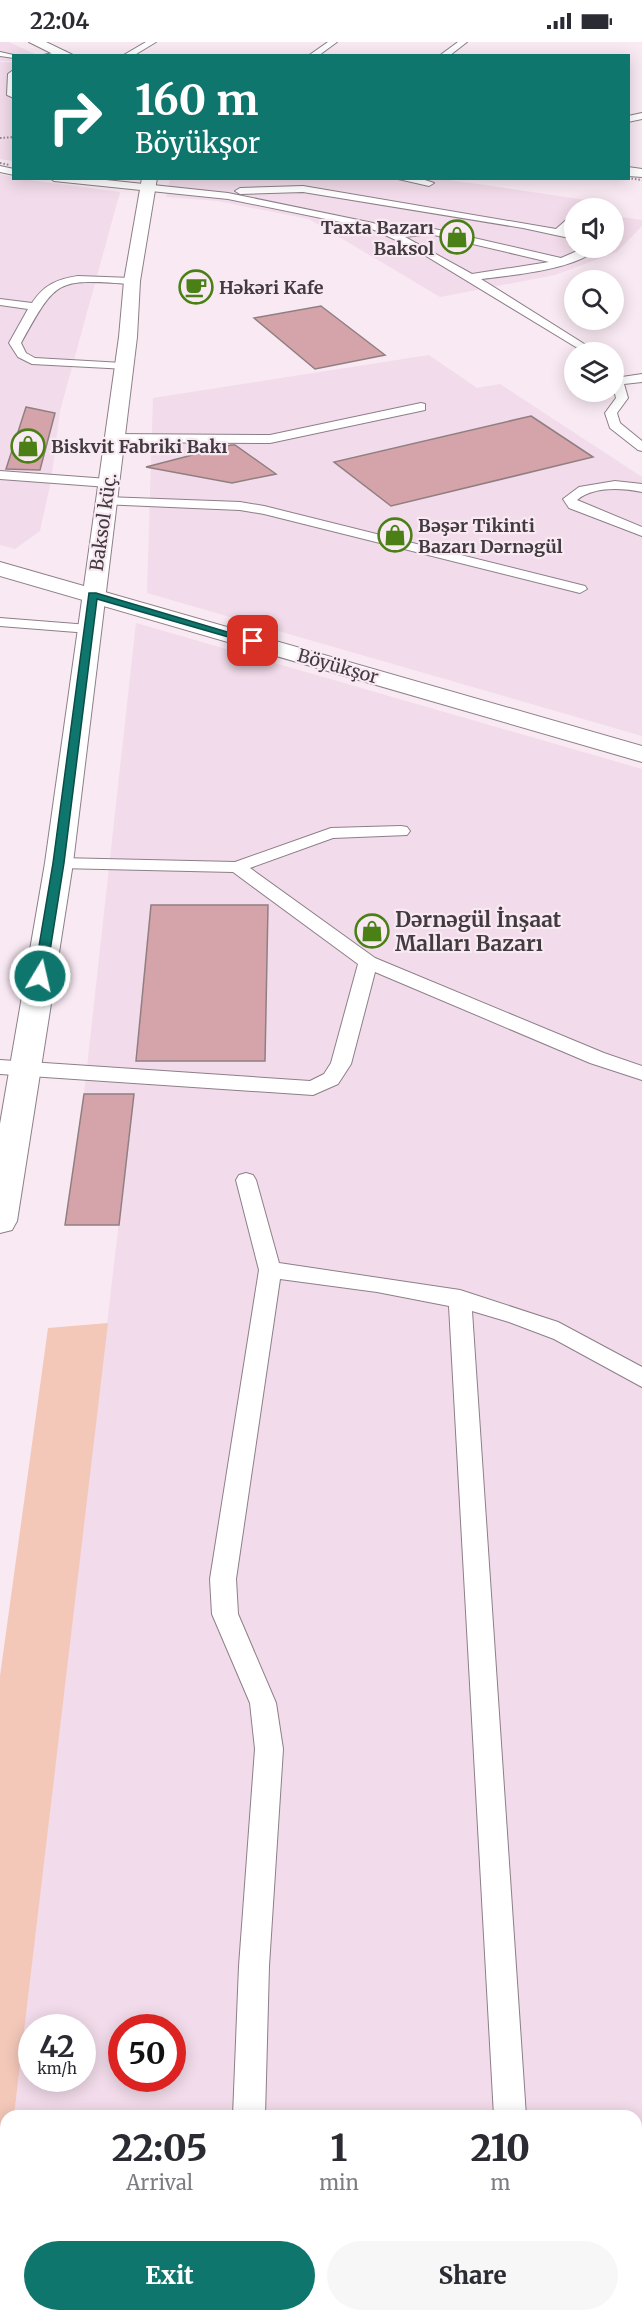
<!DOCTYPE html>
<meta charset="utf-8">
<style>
:root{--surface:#fff;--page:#f7f7f7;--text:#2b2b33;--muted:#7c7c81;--accent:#0f766e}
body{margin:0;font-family:Merriweather,serif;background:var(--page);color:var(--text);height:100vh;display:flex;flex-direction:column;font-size:22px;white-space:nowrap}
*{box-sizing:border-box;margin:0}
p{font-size:20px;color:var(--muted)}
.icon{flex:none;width:33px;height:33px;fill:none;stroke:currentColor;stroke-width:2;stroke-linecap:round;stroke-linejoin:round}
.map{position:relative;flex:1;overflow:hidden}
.side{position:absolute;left:0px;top:2068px;width:642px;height:212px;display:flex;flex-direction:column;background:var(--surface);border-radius:18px 18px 0 0;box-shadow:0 3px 15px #0003}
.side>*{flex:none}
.top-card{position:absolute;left:12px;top:12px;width:618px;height:126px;border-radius:0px;box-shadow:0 3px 15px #0003;background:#0f766e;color:#fff;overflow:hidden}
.buttons{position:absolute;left:564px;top:156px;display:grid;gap:12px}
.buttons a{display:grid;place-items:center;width:60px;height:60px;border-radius:50%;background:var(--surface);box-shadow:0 3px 15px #0003;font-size:30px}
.speed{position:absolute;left:18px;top:1972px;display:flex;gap:12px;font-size:30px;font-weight:700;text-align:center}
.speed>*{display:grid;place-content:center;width:78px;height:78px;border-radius:50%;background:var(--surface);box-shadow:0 3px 15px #0003;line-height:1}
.speed small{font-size:15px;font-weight:400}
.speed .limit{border:9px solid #d22;background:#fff;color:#111}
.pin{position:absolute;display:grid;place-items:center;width:51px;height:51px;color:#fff;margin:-26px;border-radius:12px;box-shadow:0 3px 9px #0006}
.me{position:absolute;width:66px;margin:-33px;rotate:9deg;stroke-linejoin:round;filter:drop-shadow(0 0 4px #0008)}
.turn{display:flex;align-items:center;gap:21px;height:126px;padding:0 24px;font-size:27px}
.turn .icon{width:78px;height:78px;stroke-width:2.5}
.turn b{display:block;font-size:42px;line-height:51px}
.eta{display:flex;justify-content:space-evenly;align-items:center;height:102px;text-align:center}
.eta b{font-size:36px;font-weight:800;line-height:42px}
.button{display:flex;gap:12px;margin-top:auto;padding:12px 24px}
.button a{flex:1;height:69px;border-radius:36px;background:var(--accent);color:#fff;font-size:24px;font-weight:800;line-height:69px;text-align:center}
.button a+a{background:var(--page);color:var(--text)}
.status{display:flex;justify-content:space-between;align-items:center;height:42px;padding:0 30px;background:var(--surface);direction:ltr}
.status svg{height:16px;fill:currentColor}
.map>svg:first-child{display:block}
.built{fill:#f2dbea;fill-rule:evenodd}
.green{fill:#f3c8b9}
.building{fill:#d5a4aa;stroke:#907f81;stroke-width:1.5}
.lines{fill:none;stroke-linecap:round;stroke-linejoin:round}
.service-casing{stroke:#8d7f88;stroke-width:2}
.minor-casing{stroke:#8d7f88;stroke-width:2}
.tertiary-casing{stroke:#8d7f88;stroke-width:2}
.secondary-casing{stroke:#8d7f88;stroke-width:2}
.service{fill:#fff;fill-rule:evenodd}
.minor{fill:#fff;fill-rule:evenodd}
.tertiary{fill:#fff;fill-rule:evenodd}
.secondary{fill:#fff;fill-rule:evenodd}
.rail{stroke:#90858c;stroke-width:2;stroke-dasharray:1.5 2;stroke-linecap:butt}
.route{fill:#0f766e;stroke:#0a4d48;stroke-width:1.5}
.labels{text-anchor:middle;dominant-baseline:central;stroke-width:4.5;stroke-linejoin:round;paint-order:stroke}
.far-poi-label{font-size:18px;font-weight:bold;fill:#413b3f;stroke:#f9e9f3;text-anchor:start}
.far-street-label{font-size:18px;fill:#413b3f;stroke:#f9e9f3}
.poi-label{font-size:21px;font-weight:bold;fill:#413b3f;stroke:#f9e9f3;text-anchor:start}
</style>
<div class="status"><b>22:04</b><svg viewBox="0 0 49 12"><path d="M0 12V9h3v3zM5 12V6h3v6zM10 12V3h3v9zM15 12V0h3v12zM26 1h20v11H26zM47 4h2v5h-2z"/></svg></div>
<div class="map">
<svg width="642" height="2279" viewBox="0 0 642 2279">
<rect width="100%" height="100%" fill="#f9e9f3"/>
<path class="built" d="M0,0H9L37,13L14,14L13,19H0Z
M0,20H13V119L0,117Z
M0,132L13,135L14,136L120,150L60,369L51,439L40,489L15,507L0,503Z
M170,137H443L606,161L602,166H574V206H614V174L642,178V184L617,210L555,233L440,255L309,177L217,159L166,155Z
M429,313L477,346L500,342L642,435V694L147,551L153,356Z
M136,581L642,727V2279H0V2196L6,2145V2274H636V2074H14L134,1052H84ZM32,1986H82V2037H32ZM122,1986H172V2037H122Z"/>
<path class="green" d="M108,1281L14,2074H6V2145L0,2196V1634L48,1286Z"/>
<path class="building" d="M321,264L385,313L315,327L254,276Z
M26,365L55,371L40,428L6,427Z
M531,374L593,415L391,464L334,420Z
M231,403H235L276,432L232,441L146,425Z
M151,863H268L265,1019H136Z
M84,1052H134L119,1183H65Z"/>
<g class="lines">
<defs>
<path id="service" d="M146,0H156L133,14H122Z
M328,0H337L318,14H308Z
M458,0H467L449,14H439Z
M62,9H65V13L39,14Z
M0,10L18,14H14V16L0,14Z
M12,29L14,30V56L7,53L8,32Z
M642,71V77L628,80V74Z
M0,124L14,127V133L0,130Z
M50,136H87L228,151L373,181L394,190L430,186L561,216L584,206H596C581,227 507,234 481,237L597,310H584L413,206L370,186L228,157L54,139ZM430,192L549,220L472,232L405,195Z
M394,136H419L434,141L429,144Z
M303,144L556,187L574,171V179L565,189L574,191V197L523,186L303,150L240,152L235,149L240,146Z
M78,234L132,236L137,239L132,242C56,237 57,236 21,301L26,311L35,316L123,321L129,325L127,327L32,322L18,315L9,301L28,267L0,263V257L32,261C44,243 57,237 78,234Z
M614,325L618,327L622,335L642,332V340L624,342L628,356L617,371L620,381L642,399V409L638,408L610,386L605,371L616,356L614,348Z
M421,361L425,362V368L270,401L114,400L108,396L114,392L270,393Z
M0,429L108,437L115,441L108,445L0,437Z
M615,439L642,442V450C622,446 594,444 577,458L642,485V494L569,466L563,457L579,445Z
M106,455L240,460L264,464L585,544L587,547L580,551L264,472L240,468L101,462L99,459L101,456Z
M0,576L89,583L96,587L89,591L0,584Z
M401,784L407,785L410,789L407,793L333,796L250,826L375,916L604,1011L642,1024V1038L590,1021L375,930L351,1022L338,1042L313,1053L0,1032V1018L310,1039L324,1032L331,1021L358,922L233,830L59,826L53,825L50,821L53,817L59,816L235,820L331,786Z
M246,1131L253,1133L256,1138L279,1221L460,1248L558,1280L642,1325V1345L554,1297L509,1280L472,1269L526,2074H494L449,1264L377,1250L280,1237L236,1537L238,1572L276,1661L283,1707L269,1924L265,2074H233L239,1924L255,1707L250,1661L212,1572L210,1537L259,1228L236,1138L239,1133Z
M226,2274H260V2279H226Z
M505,2274H539V2279H505Z"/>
<path id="minor" d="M628,125L642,127V135L628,134Z"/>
<path id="tertiary" d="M0,520L642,704V720L0,534Z"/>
<path id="secondary" d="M29,0H46L75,14H57Z
M142,136H157L140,239L137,295L73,821L17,1179L12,1188L0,1191V1082L45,821L119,295L124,239Z"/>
</defs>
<use href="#service" class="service-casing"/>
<use href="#minor" class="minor-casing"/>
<use href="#tertiary" class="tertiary-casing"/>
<use href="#secondary" class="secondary-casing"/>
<use href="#service" class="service"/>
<use href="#minor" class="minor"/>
<use href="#tertiary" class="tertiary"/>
<use href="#secondary" class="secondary"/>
<path class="rail" d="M0,96L14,95
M0,121L10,123
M628,136L642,138"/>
</g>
<path class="route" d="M89,551H96L258,599L249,601L97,557L64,821L46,934L40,938L34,934L53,821Z"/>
<defs>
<symbol id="shop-ring" viewBox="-11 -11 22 22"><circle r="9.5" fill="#f9e9f3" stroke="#4a8016" stroke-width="1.5"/><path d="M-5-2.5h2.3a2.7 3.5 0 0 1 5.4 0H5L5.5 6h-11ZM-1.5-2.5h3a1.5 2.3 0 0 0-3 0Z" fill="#4a8016"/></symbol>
<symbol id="cafe-ring" viewBox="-11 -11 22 22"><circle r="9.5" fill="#f9e9f3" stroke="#4a8016" stroke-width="1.5"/><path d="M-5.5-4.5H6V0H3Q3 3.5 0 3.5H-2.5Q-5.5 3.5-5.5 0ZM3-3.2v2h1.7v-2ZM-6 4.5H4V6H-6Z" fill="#4a8016"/></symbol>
</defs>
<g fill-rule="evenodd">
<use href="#shop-ring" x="438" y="176" width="38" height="38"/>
<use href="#cafe-ring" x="177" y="226" width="38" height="38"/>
<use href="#shop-ring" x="9" y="385" width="38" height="38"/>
<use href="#shop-ring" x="376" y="474" width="38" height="38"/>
<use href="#shop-ring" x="353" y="870" width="38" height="38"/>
</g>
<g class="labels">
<g class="far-poi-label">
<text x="434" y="185" text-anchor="end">Taxta Bazarı<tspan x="434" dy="21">Baksol</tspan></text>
<text x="219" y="245">Həkəri Kafe</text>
<text x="51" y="404">Biskvit Fabriki Bakı</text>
<text x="418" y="483">Bəşər Tikinti<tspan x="418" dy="21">Bazarı Dərnəgül</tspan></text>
</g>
<g class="far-street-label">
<text transform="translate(103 480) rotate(-82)">Baksol küç.</text>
<text transform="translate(338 624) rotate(16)">Böyükşor</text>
</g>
<g class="poi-label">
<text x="395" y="877">Dərnəgül İnşaat<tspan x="395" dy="24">Malları Bazarı</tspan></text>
</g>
</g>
</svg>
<div class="buttons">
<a><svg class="icon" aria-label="sound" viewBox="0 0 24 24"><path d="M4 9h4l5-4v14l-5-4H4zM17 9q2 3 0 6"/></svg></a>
<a><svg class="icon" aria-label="search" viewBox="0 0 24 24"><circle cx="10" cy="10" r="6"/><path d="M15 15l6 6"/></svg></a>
<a><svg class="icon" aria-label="layers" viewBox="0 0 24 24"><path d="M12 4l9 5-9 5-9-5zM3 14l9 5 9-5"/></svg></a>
</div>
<div class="speed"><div>42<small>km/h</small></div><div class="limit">50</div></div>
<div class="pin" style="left:253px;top:599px;background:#d93025"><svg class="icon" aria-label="arrive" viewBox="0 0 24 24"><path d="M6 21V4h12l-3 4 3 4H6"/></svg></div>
<svg class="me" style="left:40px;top:934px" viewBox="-20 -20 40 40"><circle r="17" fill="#0f766e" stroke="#fff" stroke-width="3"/><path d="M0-11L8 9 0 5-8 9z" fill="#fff"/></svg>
<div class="top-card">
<div class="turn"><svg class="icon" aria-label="right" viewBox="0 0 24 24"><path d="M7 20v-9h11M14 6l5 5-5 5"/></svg><div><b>160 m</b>Böyükşor</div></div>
</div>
<section class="side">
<div class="eta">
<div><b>22:05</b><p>Arrival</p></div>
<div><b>1</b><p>min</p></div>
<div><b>210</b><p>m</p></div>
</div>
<div class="button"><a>Exit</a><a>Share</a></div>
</section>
</div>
